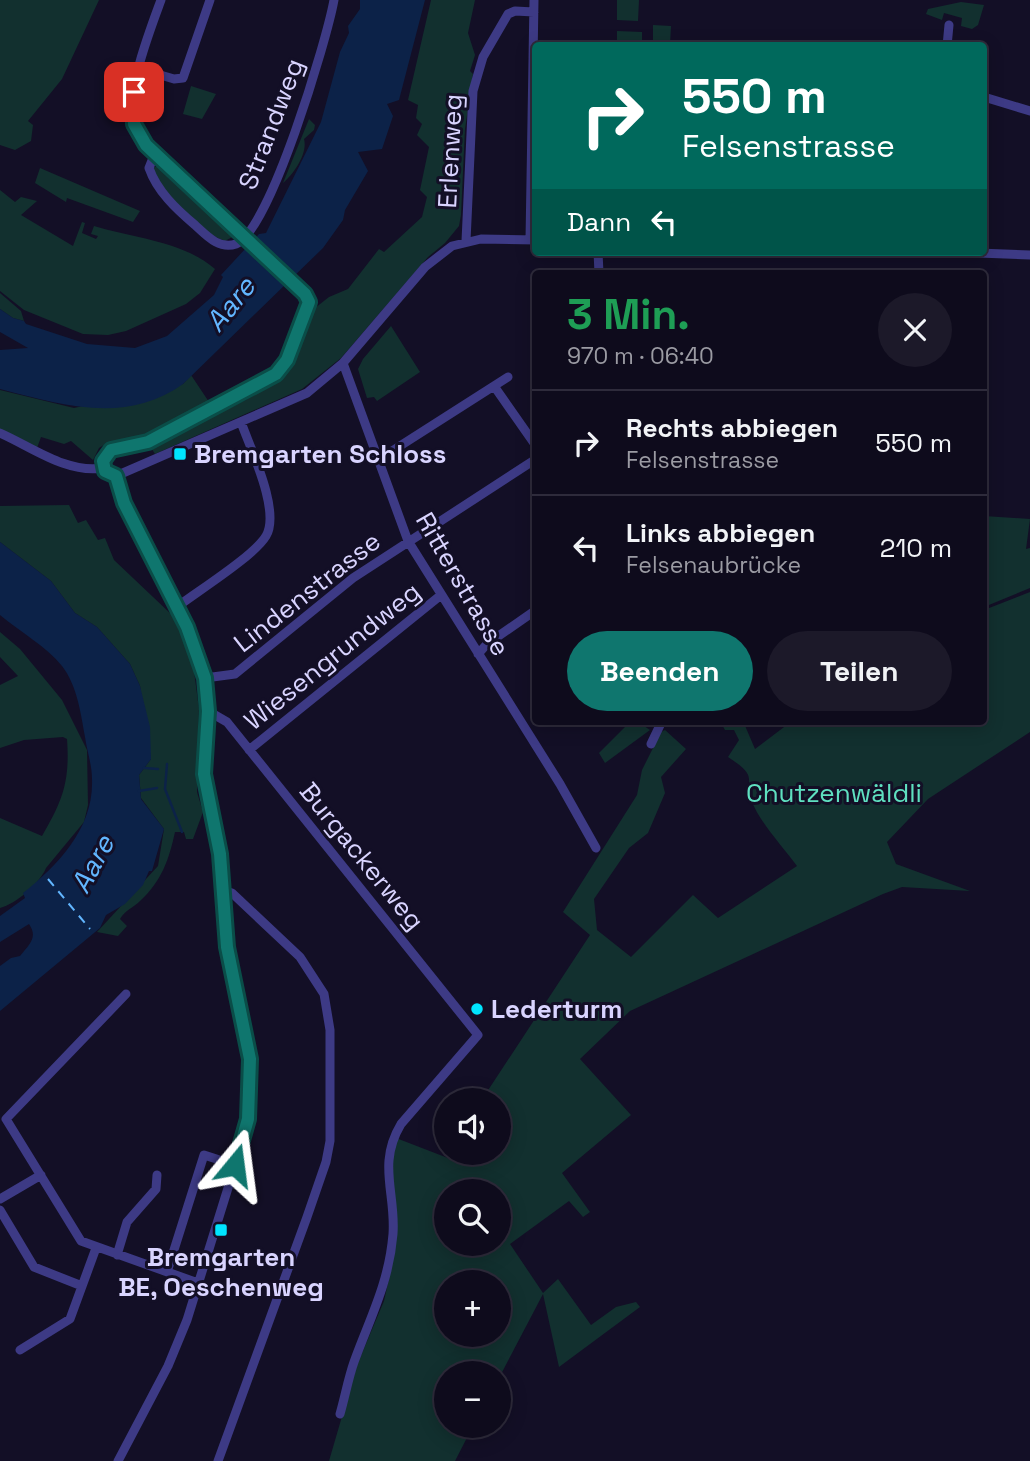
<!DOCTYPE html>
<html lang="de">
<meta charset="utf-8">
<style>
:root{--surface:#0e0b1c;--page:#1c1929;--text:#f1f3f6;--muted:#9b9ba3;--line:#2e2b3b;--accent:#0f766e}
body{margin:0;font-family:"Space Grotesk",sans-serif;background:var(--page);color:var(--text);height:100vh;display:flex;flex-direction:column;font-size:26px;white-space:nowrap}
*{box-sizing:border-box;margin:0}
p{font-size:23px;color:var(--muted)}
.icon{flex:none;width:38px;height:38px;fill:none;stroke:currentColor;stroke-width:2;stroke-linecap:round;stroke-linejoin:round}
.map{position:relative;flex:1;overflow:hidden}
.panel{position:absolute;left:532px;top:270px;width:455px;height:455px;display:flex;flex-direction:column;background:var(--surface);border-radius:7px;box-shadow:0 4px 18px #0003,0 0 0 2px var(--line)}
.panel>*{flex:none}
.hud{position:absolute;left:532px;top:42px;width:455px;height:214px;border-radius:7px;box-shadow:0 4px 18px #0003,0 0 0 2px var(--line);background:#00695c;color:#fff;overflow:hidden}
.controls{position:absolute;left:434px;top:1088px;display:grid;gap:14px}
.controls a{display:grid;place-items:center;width:77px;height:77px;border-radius:50%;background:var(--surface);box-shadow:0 4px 18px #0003,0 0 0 2px var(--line);font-size:35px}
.pin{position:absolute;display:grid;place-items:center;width:60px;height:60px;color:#fff;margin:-30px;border-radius:14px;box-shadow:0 4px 10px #0006}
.me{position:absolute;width:77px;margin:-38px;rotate:16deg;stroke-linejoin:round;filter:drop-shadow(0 0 5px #0008)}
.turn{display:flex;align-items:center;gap:24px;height:147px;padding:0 35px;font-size:32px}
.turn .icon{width:91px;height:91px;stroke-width:2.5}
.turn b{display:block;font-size:49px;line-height:60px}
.then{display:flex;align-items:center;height:66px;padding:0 35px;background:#0003;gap:14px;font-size:26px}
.round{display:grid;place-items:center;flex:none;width:74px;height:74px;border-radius:37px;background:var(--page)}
.overview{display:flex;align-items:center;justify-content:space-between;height:119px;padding:0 35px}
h1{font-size:42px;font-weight:600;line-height:52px;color:#1e9e55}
.button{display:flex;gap:14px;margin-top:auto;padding:14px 35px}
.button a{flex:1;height:80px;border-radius:42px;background:var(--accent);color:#fff;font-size:28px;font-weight:600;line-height:80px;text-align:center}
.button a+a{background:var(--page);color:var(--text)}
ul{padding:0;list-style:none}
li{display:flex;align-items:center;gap:21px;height:105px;padding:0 35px;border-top:2px solid var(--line)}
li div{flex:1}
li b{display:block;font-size:26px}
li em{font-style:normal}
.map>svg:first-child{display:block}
.green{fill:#12302f;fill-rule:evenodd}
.water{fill:#0c2248}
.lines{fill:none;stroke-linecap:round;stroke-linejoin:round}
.stream{stroke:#0c2248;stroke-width:2.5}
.ferry{stroke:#62b6ff;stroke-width:2;stroke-dasharray:9 7;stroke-linecap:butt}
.minor{stroke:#3d3a85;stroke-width:9}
.minor-bridge{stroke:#3d3a85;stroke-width:9}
.route-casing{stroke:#0a4d48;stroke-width:18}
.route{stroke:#0f766e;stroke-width:12}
.poi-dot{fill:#00e5ff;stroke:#130f26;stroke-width:2.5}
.labels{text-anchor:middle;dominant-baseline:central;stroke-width:6;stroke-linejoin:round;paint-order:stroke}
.street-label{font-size:26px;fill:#d9d4ff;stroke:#130f26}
.poi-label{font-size:26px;font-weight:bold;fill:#d9d4ff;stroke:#130f26;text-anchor:start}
.park-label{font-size:26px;fill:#5fe0c0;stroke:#130f26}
.water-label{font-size:28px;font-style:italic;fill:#62b6ff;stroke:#130f26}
</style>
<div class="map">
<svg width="1030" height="1461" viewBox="0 0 1030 1461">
<rect width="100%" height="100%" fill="#130f26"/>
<path class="green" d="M0,0H99L62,79L28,121L33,125L31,141L15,150L0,145Z
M431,0H475L468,33L475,55L470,71L473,74L465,129L461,215L459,226L445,243L428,257L341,358L302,389L155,454L150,446L246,400L277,381L289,369L315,308L329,297L348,289L379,249L384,252L422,217L427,197L420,190L429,147L417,135L422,124L416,118L418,105L408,100Z
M617,0H639L638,21L617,20Z
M961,2L984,5L978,25L972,29L961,26L962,18L944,13L942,20L926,14L928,9Z
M653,25L671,26L670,44L653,43Z
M617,31L642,32V45H617Z
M191,86L216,94L202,119L183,114Z
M309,119L315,125L314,130L304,139C308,153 294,174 283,183Z
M152,167H158L234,236L225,241C196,231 164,193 152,167Z
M40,168L140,211L133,222L67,198L66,202L35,183Z
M0,190L15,202L21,197L37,201L21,215L73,246L82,222L85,223L82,233L96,239L98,236L91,234L94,226C133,238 183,241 215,269L200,293L186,304L126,331L108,335L83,334L24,310L0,291Z
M0,293L21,311L24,321L13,318L0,309Z
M391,326L420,372L377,401L374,397L367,398L358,369L363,359Z
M191,375L211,405L146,438L107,443L99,448L93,460L71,441L64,444L41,437L37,448L0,429V390L74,408L183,384Z
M69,505L78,523L86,520L98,540L105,538L114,560L172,615L192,656L199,709L197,792L203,812L193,839H186L184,832H175C169,859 162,881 140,901C133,908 125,910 120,919L127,926L118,936L97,932L158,866L164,829L141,798L139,775L151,759L140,686L130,664L97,627L75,613L51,581L0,542V506Z
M984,516L1030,519L1026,549L1030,548V588L984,607Z
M1030,592V732L928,799L887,842L896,864L970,891L902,887L883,894L630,1011L580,1059L631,1115L562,1173L590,1212L583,1217L569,1201L510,1244L543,1293L558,1279L591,1325L616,1307L636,1302L640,1307L559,1367L543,1294L499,1378V1374H446V1426H473L455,1461H329L357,1365L384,1301L390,1274L391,1163L396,1138L453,1160L454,1153H499V1101H481L590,935L563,912L637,795L642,770L661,732L665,730L686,749L661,777L665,793L648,833L629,848L594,899L597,930L631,957L693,895L718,918L797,866C783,847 761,824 752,802C742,778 762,779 728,757L739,740L734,730H725L721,723L743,721L755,749L792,721H984V610ZM446,1192H499V1244H446ZM446,1283H499V1335H446Z
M0,632L20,649L62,700L87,750L88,805L84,822L46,868C40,883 16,904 0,908V818L42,836C63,800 70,781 67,739L63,737L24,740L0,748V685L18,676L0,657Z
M631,721H645L644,726L650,730L605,763L599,753Z"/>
<path class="water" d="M360,0H425L399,100L387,104L393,116L382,149L358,152L368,171L345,210L343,220L323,248L183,384C126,425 62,405 0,389V350L28,348L0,332V309L13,318L24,321L26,324L87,344L135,348L167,336L214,295L223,277L221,275L259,234L266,233L321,122L340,52L349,33L348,26L360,9Z
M0,542L51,581L75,613L97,627L130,664L140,686L150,727L151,759L139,775L141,799L164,829L152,871H149L143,885L125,904L106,915L100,928L0,1011V966L11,958L20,956C30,944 38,937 29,924L0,942V916L25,898L23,893C58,865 94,828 92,779C92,765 87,751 85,737C81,714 77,685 62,666C46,646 20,632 0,615Z"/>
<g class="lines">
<path class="stream" d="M167,764L165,789L182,832
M144,768L158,769
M139,791L157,788"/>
<path class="ferry" d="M48,879L90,929"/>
<path class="minor" d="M161,0C150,30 127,89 133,120C138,149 215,210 239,233
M947,46L949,25
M140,69L174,79L183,78L210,0
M984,97L1030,111
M155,153L149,168C157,191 176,209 195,225C206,235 219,250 236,244C270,231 327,39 334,0
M530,240L534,0
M466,241L473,91L483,57L508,14L515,11L534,12
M598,252L599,273
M952,252L1030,255
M343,363L408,541L560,784L596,848
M494,386L536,446
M0,433C32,447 67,474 103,468
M378,460L508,377
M116,476L124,503L187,627L205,678L208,711L204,774L215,822L227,947L248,1044L250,1078L246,1130L187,1320L168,1366L118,1461
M116,476L307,393L343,363L425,267L452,246L481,239L536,240
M116,476L103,468V458L111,450L148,442L276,374L287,360L308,307V300L301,290
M177,607C198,591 254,556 266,536C281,511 250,448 241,422
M478,654L487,644L536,610
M205,678L235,674L353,578L536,459
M208,711L227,722L478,1035L401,1124C377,1164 396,1193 393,1234C389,1283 370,1318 354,1362C348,1379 345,1397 340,1414
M651,744L662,721
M249,750L441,595
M126,994L6,1119L81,1241L198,1283
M0,1199L41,1175
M0,1210L34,1267L82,1286
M117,1255L127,1222L156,1189L157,1175
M167,1272L204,1155L235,1165
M20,1350L70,1319L96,1248
M218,1461L307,1217L326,1162L330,1141V1030L324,994L300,957L232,893L222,890"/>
<path class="minor-bridge" d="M239,233L301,290"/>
</g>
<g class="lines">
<defs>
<path id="route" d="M134,92V124L146,145L305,294L309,302L287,360L276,374L148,442L111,450L103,461L105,471L116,476L124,503L187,627L205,678L208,711L204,774L220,854L227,947L250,1059L248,1119L235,1165"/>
</defs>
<use href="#route" class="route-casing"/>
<use href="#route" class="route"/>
</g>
<g class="poi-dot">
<rect x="173" y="447" width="14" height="14" rx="3.5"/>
<circle cx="477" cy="1009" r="7"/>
<rect x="214" y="1223" width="14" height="14" rx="3.5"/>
</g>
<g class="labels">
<g class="street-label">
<text transform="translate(271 124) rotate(-69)">Strandweg</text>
<text transform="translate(450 151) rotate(-87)">Erlenweg</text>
<text transform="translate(463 584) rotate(60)">Ritterstrasse</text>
<text transform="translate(307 592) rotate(-38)">Lindenstrasse</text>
<text transform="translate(332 656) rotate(-39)">Wiesengrundweg</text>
<text transform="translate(362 856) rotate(51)">Burgackerweg</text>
</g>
<g class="poi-label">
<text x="194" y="454">Bremgarten Schloss</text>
<text x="491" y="1009">Lederturm</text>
<text x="221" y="1257" text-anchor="middle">Bremgarten<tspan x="221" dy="30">BE, Oeschenweg</tspan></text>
</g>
<g class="park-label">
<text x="834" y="793">Chutzenwäldli</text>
</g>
<g class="water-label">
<text transform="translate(230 304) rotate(-51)">Aare</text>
<text transform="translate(92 864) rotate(-62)">Aare</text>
</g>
</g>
</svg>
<div class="controls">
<a><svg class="icon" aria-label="sound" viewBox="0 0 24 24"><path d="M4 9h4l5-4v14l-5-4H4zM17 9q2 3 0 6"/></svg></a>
<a><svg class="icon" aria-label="search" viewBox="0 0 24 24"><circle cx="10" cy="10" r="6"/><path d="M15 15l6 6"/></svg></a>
<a>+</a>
<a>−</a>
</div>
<div class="pin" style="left:134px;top:92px;background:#d93025"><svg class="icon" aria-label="arrive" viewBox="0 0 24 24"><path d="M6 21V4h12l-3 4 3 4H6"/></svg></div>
<svg class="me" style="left:235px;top:1165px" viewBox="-20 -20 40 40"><path d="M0-17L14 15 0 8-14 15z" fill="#0f766e" stroke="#fff" stroke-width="4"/></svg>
<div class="hud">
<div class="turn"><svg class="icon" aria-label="right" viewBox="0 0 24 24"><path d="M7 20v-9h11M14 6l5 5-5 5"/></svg><div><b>550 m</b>Felsenstrasse</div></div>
<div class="then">Dann<svg class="icon" aria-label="left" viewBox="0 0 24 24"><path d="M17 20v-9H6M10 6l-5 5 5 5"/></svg></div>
</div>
<section class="panel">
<div class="overview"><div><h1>3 Min.</h1><p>970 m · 06:40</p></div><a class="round"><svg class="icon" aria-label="close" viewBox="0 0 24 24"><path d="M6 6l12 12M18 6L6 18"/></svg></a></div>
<ul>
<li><svg class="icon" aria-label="right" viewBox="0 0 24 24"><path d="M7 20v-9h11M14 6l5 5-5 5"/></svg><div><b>Rechts abbiegen</b><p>Felsenstrasse</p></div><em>550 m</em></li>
<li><svg class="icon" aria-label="left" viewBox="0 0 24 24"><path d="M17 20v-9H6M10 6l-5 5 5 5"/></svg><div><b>Links abbiegen</b><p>Felsenaubrücke</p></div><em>210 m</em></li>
</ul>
<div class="button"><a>Beenden</a><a>Teilen</a></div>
</section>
</div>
